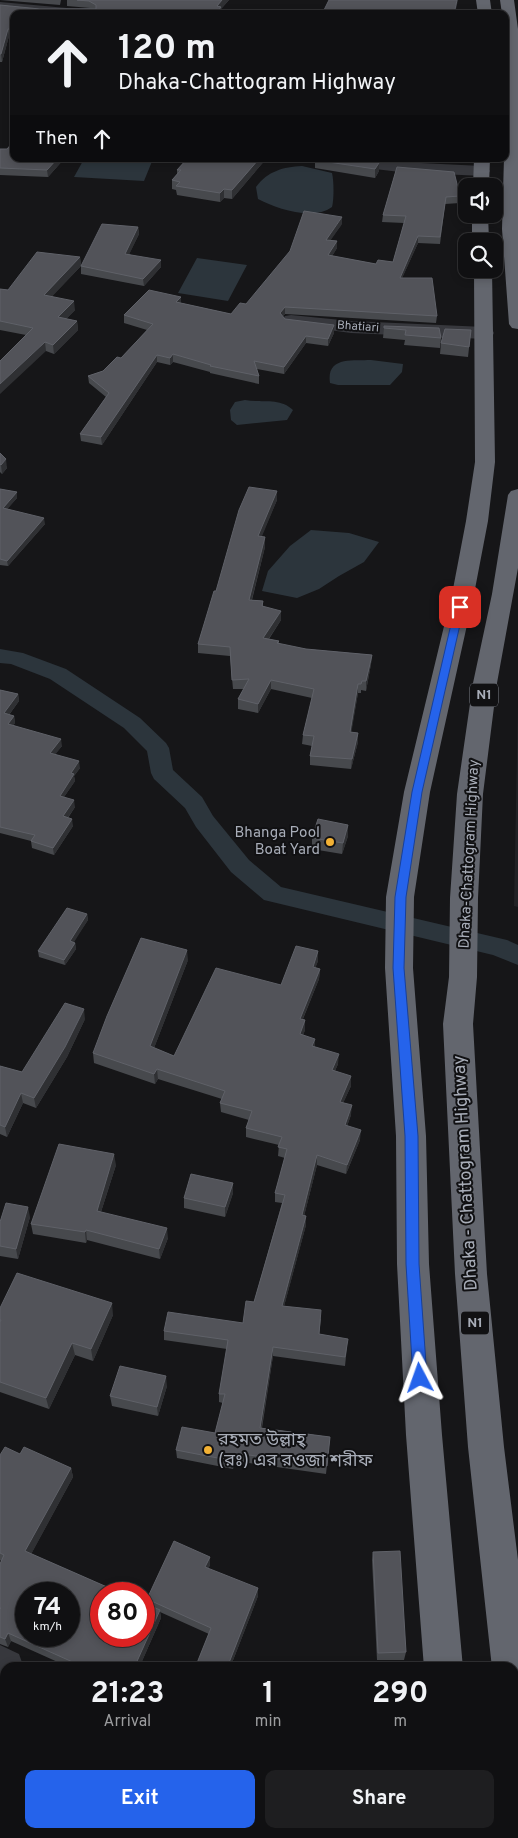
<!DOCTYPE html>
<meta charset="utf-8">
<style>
:root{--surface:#101012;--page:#1e1e20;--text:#f1f3f6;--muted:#9c9d9f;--line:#303032;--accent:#2563eb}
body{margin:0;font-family:Overpass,"Noto Sans Bengali",sans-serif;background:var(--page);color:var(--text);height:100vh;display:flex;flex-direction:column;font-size:19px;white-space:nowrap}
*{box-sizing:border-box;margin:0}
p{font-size:16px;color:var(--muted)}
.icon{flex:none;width:28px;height:28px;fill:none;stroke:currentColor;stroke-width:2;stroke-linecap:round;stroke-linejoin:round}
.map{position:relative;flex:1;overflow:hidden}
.drawer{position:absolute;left:0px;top:1662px;width:519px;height:176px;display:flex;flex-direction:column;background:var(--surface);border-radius:15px 15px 0 0;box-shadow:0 2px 8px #0003,0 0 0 1px var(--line)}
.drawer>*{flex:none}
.top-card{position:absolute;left:10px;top:10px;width:499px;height:152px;border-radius:10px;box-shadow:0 2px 8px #0003,0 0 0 1px var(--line);background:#101012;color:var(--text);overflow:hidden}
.buttons{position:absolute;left:458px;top:178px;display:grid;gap:10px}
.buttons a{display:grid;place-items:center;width:45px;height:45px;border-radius:10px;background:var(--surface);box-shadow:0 2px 8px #0003,0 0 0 1px var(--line);font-size:25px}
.speed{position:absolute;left:15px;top:1582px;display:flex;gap:10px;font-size:25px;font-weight:700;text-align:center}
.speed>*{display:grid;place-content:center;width:65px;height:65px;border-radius:50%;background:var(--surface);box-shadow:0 2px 8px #0003,0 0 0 1px var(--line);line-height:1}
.speed small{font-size:12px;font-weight:400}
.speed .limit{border:8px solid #d22;background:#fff;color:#111}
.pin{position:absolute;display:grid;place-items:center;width:42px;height:42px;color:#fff;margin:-21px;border-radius:10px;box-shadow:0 2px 8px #0006}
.me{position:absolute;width:55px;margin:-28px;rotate:356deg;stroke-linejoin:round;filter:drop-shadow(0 0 4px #0008)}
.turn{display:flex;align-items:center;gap:18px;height:105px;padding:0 25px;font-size:22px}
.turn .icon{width:65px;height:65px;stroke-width:2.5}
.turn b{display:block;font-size:35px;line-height:42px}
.then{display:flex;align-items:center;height:48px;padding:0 25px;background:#0003;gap:10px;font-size:19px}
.eta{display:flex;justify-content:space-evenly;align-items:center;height:85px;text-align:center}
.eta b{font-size:30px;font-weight:700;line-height:35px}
.cta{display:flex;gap:10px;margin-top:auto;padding:10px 25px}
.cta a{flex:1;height:58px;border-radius:10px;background:var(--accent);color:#fff;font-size:20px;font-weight:700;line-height:58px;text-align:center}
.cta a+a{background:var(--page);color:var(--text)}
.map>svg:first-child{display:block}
.built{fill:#222225}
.water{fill:#2c353c}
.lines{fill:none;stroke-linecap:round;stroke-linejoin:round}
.canal{fill:#2c353c;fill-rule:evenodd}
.minor{fill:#37383d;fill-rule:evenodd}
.highway{fill:#63666e;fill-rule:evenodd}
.wall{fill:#47494d}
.shaded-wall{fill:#2f3033}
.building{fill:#525359;stroke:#5f6168;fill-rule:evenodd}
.route{fill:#2563eb;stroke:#184099}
.poi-dot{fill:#f2b134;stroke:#111113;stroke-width:2}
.labels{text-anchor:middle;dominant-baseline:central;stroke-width:4;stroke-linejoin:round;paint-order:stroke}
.far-street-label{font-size:12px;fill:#a8adb8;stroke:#111113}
.shield{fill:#111113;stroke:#7b7e86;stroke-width:1}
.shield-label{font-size:14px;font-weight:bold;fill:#a8adb8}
.poi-label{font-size:15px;fill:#a8adb8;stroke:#111113;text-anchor:end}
.street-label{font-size:15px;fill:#a8adb8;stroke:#111113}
.near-street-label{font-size:18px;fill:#a8adb8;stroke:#111113}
.near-poi-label{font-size:18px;fill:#a8adb8;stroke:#111113;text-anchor:start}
</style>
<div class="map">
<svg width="518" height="1838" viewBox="0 0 518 1838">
<rect width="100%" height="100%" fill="#161618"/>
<path class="built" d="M518,703V907L514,906Z"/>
<path class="water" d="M84,159H153L144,181L74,177Z
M302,166L332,173C334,181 334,200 332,207C313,221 277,209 258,199L256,187C268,171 283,167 302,166Z
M197,258L247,265L228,301L178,293Z
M371,360L403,364L402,372L390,385H338L330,383C326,356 353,361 371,360Z
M245,400C261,403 280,397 293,410L287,420L237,425L231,420L230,410L235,402Z
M311,530L349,533L379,542L364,562L339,576L319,589L297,598L262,591L268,571L290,546Z"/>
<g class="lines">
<path class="canal" d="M0,649L23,653L66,669L140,718L166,743L169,748L173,770L202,797L213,816L249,860L281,887L507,940L518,945V965L493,955L264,900L231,872L196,827L185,808L154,779L151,773L147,751L124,728L50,679L11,664L0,663Z"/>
<path class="minor" d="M0,2L89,10L96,14H41L0,10Z
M325,159H371L400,162L482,166L488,168L490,171L488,174L482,176L400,172L333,164L327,162Z
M291,315L351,321L485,327L492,329L494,333L492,337L485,339L351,333L285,324L282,320L285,316Z
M0,1645L19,1654L24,1668H5V1688L0,1685Z
M401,1834H456L458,1838H403Z"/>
<path class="highway" d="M476,0H490L492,14H478Z
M500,0H514L518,29V329L512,328L509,324L502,229L507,50L505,14H502Z
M474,159H490L489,186H473Z
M472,214H488L489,241H472Z
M474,269H492L495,462L488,521L475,589L430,792L414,897L413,968L426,1136L429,1264L442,1435L463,1668H424L406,1435L397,1264L396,1136L385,968L386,897L404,792L453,589L466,521L475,462Z
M518,489V568L497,683L483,794L478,898L477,977L473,1024L487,1274L504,1447L518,1560V1764L514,1762V1668H492L468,1447L455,1274L443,1024L449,977L450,898L457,794L473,683L492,594L508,495L511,491Z
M431,1834H473V1838H431Z"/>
</g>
<path class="wall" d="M0,0H61L60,5Z
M67,0H229L221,9V14H14V36H9L2,62H0V5L40,9L90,8L67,6Z
M0,149L14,159H64L48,177L0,175Z
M187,159H266L232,199L224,198L220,202L177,195L176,190L172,189V180L177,174V170Z
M401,159H441V162L401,160Z
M315,160L379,163V171L375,178L315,168Z
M397,167L460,196V203L445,204L440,244L418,243L402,278L437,316L436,323L285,314L283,316L285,319L334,333L328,346L306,343L284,374L257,369L259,376V384L210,373V372L173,362L170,365L157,362L102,445L81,441L80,434L106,397L89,383L88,376L103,371L121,358L147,330L124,323V315L181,297V303L231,314L246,304L342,224L330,240L337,241V248L332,256L376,264L393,262L404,223L382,222L383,215Z
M138,227L139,234L129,254L161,267L144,286L81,274V266L52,296L75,310L66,319L77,321L78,330L54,354L46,351L26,335L0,330V289L8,290L80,257L81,266Z
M384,328H439L441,338L440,348L404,345L405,340L383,338Z
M471,330L468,357L440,354L441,343Z
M0,453L7,468L2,474L0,472Z
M0,489L17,492V498L7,509L45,524L8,566L0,565Z
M277,491V500L261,537H265V547L252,600L263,601V606L281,620L269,639L279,641V644L306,649L372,655L371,664L366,691L361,690V693H358L351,732L358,733V742L351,769L310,765V756L312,746L302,744L303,735L312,698L271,689L258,713L238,709V699L244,689H233L230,656L198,653V644L216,591Z
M0,690L18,694L19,701L9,715L14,716L15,723L13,725L62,746L55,754L80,768L74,776L75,781L64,797L75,807L68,818L73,826L54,855L32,848L31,841L0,833Z
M348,836L342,854L312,849V838Z
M87,914L88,920L73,942L75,943L76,949L65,965L39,957L38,951Z
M318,951V961L315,968L320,969L319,979L303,1019L305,1020V1030L303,1035L315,1047L338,1064L335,1071L351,1086L343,1103L351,1115L347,1126L360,1140L346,1174L317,1165L304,1216H306V1225L284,1306L321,1319L319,1334L347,1347L345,1366L273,1356L262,1428L330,1437L326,1474L235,1461L233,1469L177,1458L176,1450L215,1433L223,1403L219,1402V1394L227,1349L164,1340V1331L243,1323L254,1302L282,1203L275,1202V1193L285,1158L278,1156L279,1145L246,1137V1128L249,1120L221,1112L220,1103L222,1099L158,1079L155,1084L94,1063L93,1053L188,960L154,1048L174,1056L281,985Z
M85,1019L67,1057L36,1108L23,1103L7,1137L0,1134V1066L22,1072Z
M116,1165L101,1212L168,1238L160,1259L87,1240L86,1243L33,1234L31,1224Z
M233,1183V1193L225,1217L184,1208V1198Z
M30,1217L18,1259L0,1256V1222Z
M0,1308L113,1315L93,1361L75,1355L49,1409L0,1392Z
M167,1386L158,1416L112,1406L110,1396Z
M20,1454L71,1468L73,1477L31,1554L148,1605L147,1599L210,1557V1565L208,1569L258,1596L230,1668H195L209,1634L160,1612L161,1618L139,1668H71L11,1641L8,1647L0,1644V1564L1,1561L0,1560V1455Z
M373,1552L406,1652L404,1660H377L372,1560Z
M0,1684L5,1687V1727L0,1725Z"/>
<path class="shaded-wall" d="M222,0H229L221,9V14H216L217,6Z
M457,0H458L455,14H454Z
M8,29L9,36L2,62L1,54Z
M57,159H64L48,177L47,170Z
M259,159H266L232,199V190Z
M379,163V171L375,178V169Z
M224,189V198L220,202V193Z
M342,217V224L326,247V240Z
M138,227L139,234L126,261L125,254Z
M418,236V243L399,285L400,278Z
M337,241V248L328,263V255Z
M80,257L81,266L45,304L44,295Z
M161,260V267L144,286L143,279Z
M181,297V304L176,302Z
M74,301L75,310L59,326L58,317Z
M285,307V314L280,320V313Z
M77,321L78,330L54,354L53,345Z
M334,325V333L328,346V339Z
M306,336V343L284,374V367Z
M45,342L46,351L0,394V384Z
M173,354V362L170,365V358Z
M157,355V362L102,445L101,437Z
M6,459L7,468L2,474L1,465Z
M277,491V500L258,546V536Z
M17,492V498L3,514V508Z
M44,518L45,524L8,566L7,561Z
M265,537V547L249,610V600Z
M281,611V620L263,647V638Z
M372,655L371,664L366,691V681Z
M271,680V689L258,713V704Z
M358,684V693L350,741V732Z
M18,694L19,701L5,720L4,713Z
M14,716L15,723L9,731L8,724Z
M358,733V742L351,769L352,759Z
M61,739L62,746L51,760L50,753Z
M79,761L80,768L74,776L75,781L60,803V796L71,773Z
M74,800L75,807L64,823L63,816Z
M72,819L73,826L54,855L53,848Z
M348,825V836L342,854L343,843Z
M87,914L88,920L71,947L70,941Z
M75,943L76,949L65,965L64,960Z
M187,950L188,960L151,1056L150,1046Z
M318,951V961L312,977L313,967Z
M320,969L319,979L299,1028L300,1019Z
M84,1009L85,1019L67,1057L36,1108L34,1098Z
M305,1020V1030L300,1044V1034Z
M315,1039V1048L312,1046Z
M339,1054L338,1064L331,1079L332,1070Z
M157,1069L158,1079L155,1084L154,1074Z
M351,1076V1086L339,1112L340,1102Z
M21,1093L23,1103L7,1137L5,1127Z
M352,1105L351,1115L344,1135L345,1125Z
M361,1130L360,1140L346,1174L347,1165Z
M114,1154L116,1165L98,1221L97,1211Z
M317,1155V1165L302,1224V1215Z
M233,1183V1193L225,1217V1207Z
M28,1207L30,1217L18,1259L16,1249Z
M306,1216V1225L282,1314V1306Z
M167,1228L168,1238L160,1259L159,1249Z
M86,1230L87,1240L86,1243L85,1232Z
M112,1303L113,1315L93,1361L91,1349Z
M72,1343L75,1355L49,1409L46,1398Z
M273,1347V1356L260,1436V1428Z
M166,1376L167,1386L158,1416L157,1407Z
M235,1453V1461L233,1469V1461Z
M71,1468L73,1477L28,1560L25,1551Z
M210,1557V1565L205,1576V1567Z
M258,1588V1596L230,1668H227Z
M160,1610L161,1618L139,1668H134Z
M8,1633L11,1641L8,1647L5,1639Z
M274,1834H276L275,1838H272Z"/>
<path class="building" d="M77,0H222L217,6L221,7L216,14H14V29H8L1,54H0V5L40,9H96V5L89,1Z
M329,0H457L454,14H325L326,13L323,12Z
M14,141V159H57L47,170L0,168V149H7Z
M187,159H259L232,190L224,189L220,193L176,186L180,182L172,180L181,170H177Z
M316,159H342L379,163L375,169L315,160Z
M397,167L454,172L460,196L446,197L440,237L418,236L400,278H432L437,316L285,307L280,313L285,319L334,325L328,339L306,336L284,367L254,361L259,376L210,366L211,365L173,354L170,358L157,355L101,437L80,434L109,393L88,376L103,371L117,357L121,358L153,324L124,315L149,290L181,297L176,302L231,314L240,303L246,304L290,251L304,211L342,217L326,240L337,241L328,255L376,264L378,260L393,262L406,216L383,215Z
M102,224L138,227L125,254L161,260L143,279L81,266Z
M37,252L80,257L44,295L74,301L58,317L77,321L53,345L45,342L0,384V361L33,328L0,321V289L8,290Z
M384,326L439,328L441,338L405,335L406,330L384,328Z
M445,329L471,330L469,347L441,343Z
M0,453L6,459L1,465L0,464Z
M249,487L277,491L258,536L265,537L249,600L263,601L262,606L281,611L263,638L279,641L277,643L306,649L372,655L366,681H362L361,684H358L350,732L358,733L352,759L310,756L314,736L303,735L314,689L271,680L258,704L238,699L249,679L232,680L230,647L198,644L214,591H216L239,510Z
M0,489L17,492L3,508L44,518L7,561L0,559Z
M0,690L18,694L4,713L14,716L8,724L61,739L50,753L79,761L71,773L74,774L60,796L74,800L63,816L72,819L53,848L31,841L35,835L0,827Z
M318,819L348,825L343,843L312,838Z
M67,908L87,914L70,941L75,943L64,960L38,951Z
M141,938L187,950L150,1046L174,1056L216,968L281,985L296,946L318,951L313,967L320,969L300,1019L305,1020L300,1034L315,1039L312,1046L339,1054L332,1070L351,1076L340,1102L352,1105L345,1125L361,1130L347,1165L317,1155L302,1215L306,1216L282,1306L321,1310L319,1334L348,1339L345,1357L273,1347L260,1428L330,1437L327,1466L235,1453L233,1461L176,1450L182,1427L215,1433L225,1394H219L228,1340L164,1331L168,1312L243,1323L246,1301L254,1302L285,1195L275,1193L287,1149L278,1147L282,1137L246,1128L252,1111L220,1103L225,1091L157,1069L154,1074L93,1053L107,1016Z
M65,1003L84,1009L65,1047L34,1098L21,1093L5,1127L0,1125V1066L22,1072Z
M59,1144L114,1154L97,1211L167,1228L159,1249L86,1230L85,1232L31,1224Z
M191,1174L233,1183L225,1207L184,1198Z
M6,1203L28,1207L16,1249L0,1246V1222Z
M17,1273L112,1303L91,1349L72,1343L46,1398L0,1382V1322L1,1320H0V1308Z
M120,1366L166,1376L157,1407L110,1396Z
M5,1447L20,1454L24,1447L71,1468L25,1551L123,1594H101V1636H144V1603L160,1610L134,1668H86L8,1633L5,1639L0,1637V1609L1,1608H0V1564L4,1555L0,1553V1455ZM26,1594H69V1636H26Z
M174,1541L210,1557L205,1567L258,1588L227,1668H195L211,1628L147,1599Z
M400,1551L406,1652L378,1653L373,1552Z
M0,1684L5,1687V1720L0,1718Z
M64,1834H274L272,1838H62Z"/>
<path class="route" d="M460,604L464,607L422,792L406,897L404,968L418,1136L419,1264L427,1378L425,1382L420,1384L415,1382L413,1378L406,1264L405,1136L393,968L395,897L412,792L455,607Z"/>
<g class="poi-dot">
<circle cx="330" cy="842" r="5"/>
<circle cx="208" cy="1450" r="5"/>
</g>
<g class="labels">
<g class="far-street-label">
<text transform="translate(358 327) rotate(4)">Bhatiari</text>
</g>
<g class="shield">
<rect x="470" y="683.5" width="28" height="23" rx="4"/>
<rect x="461" y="1311.5" width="28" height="23" rx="4"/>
</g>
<g class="shield-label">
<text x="484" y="695">N1</text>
<text x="475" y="1323">N1</text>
</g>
<g class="poi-label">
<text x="320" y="833">Bhanga Pool<tspan x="320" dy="17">Boat Yard</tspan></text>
</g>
<g class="street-label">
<text transform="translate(470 854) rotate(-87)">Dhaka-Chattogram Highway</text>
</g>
<g class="near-street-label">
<text transform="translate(466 1173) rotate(-93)">Dhaka - Chattogram Highway</text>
</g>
<g class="near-poi-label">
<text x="218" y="1440">রহমত উল্লাহ্‌<tspan x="218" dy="21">(রঃ) এর রওজা শরীফ</tspan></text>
</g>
</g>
</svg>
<div class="buttons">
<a><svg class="icon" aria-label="sound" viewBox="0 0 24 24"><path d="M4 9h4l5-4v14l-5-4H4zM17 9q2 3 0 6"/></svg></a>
<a><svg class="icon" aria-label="search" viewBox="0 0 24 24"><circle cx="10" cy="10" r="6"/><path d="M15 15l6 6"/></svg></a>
</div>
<div class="speed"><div>74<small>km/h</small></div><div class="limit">80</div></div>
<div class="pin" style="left:460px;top:607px;background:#d93025"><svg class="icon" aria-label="arrive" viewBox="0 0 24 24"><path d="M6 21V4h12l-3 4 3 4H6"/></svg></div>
<svg class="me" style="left:420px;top:1378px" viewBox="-20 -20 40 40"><path d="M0-17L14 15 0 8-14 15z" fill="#2563eb" stroke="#fff" stroke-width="4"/></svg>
<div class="top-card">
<div class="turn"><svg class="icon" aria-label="ahead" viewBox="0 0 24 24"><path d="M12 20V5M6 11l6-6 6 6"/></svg><div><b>120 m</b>Dhaka-Chattogram Highway</div></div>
<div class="then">Then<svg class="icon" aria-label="ahead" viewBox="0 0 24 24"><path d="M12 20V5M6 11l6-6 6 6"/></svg></div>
</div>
<section class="drawer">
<div class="eta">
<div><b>21:23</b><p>Arrival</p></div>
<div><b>1</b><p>min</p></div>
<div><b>290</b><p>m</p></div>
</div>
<div class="cta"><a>Exit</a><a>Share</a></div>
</section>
</div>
